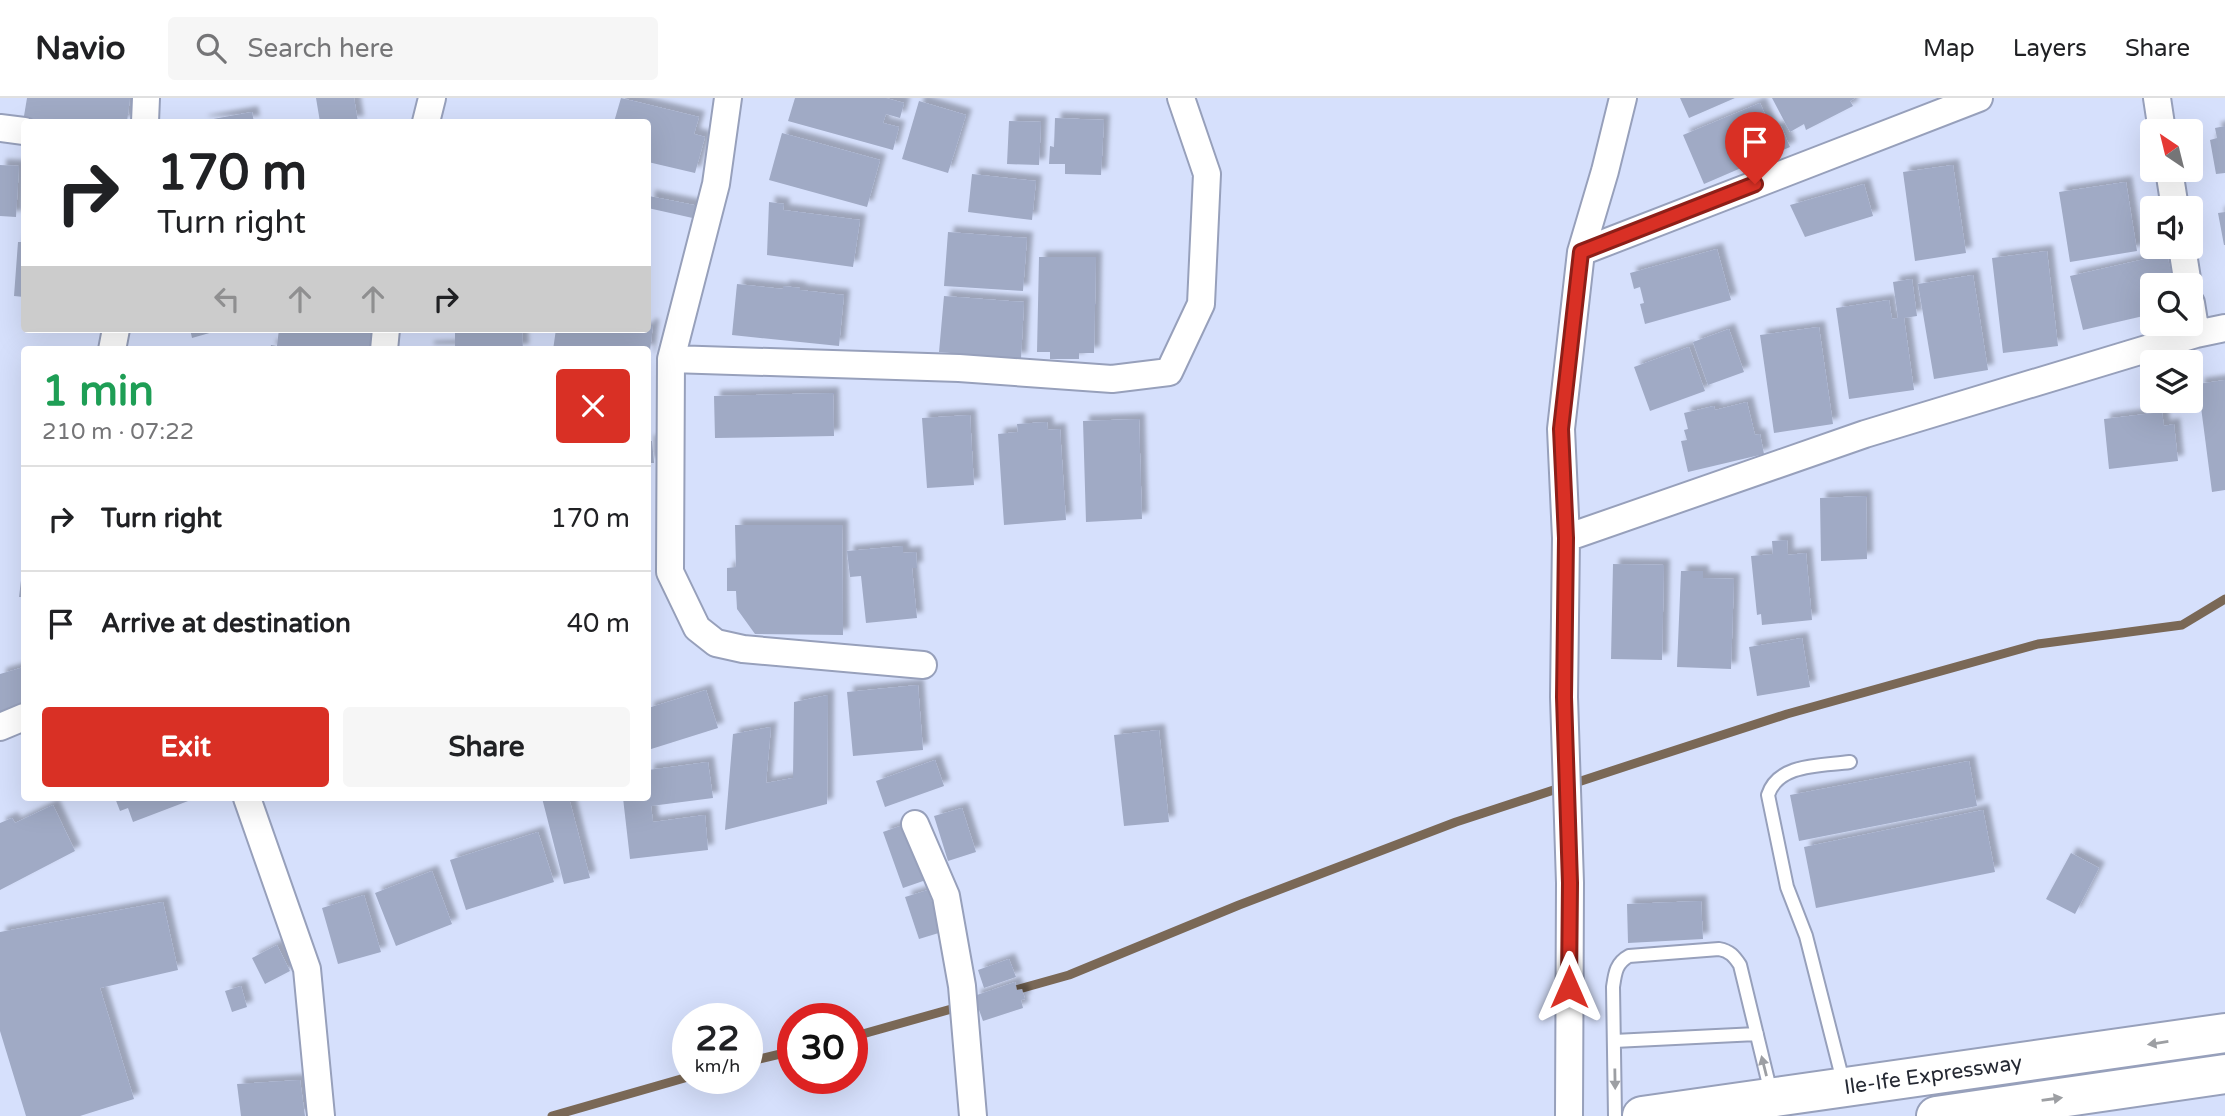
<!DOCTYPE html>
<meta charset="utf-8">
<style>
:root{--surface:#fff;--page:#f6f6f6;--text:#202124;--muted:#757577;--line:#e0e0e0;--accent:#d93025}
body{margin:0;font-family:"Varela Round",sans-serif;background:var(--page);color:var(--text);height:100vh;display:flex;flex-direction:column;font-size:26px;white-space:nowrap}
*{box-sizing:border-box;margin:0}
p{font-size:23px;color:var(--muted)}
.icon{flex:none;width:38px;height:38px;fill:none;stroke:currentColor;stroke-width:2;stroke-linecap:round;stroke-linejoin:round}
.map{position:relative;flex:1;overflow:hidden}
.sheet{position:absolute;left:21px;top:248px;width:630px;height:455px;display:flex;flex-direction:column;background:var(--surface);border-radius:7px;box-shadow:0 7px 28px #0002}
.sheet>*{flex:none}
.top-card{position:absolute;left:21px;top:21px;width:630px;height:214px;border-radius:7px;box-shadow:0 7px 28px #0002;background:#fff;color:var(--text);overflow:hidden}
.needle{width:46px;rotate:325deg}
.buttons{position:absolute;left:2140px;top:21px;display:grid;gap:14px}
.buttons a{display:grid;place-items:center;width:63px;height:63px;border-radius:7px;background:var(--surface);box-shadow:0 7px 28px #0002;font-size:35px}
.speed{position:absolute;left:672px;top:905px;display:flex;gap:14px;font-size:35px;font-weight:700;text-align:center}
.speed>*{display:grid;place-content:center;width:91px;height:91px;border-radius:50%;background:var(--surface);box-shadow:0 7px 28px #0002;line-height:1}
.speed small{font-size:18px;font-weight:400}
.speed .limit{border:10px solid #d22;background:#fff;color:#111}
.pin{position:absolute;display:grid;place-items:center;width:60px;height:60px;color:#fff;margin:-72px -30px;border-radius:50% 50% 50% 0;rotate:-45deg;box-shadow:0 0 7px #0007}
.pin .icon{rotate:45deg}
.me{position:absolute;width:77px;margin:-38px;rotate:0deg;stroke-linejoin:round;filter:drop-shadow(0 0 5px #0008)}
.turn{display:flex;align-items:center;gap:24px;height:147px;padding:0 21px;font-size:32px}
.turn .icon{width:91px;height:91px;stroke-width:2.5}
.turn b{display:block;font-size:49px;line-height:60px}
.lanes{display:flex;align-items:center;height:66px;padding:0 21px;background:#0003;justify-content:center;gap:35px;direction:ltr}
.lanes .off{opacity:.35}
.round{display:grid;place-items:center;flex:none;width:74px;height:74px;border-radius:7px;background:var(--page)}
.headline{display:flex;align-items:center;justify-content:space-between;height:119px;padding:0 21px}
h1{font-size:42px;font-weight:800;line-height:52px;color:#1e9e55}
.primary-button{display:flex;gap:14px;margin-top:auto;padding:14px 21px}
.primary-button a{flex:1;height:80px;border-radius:7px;background:var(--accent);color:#fff;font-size:28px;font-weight:800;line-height:80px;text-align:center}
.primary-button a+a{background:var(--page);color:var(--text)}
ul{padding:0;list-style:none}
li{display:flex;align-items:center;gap:21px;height:105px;padding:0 21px;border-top:2px solid var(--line)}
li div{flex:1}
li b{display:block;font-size:26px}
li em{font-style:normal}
header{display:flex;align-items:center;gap:42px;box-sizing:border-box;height:98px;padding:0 35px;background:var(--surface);border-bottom:2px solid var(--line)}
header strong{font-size:33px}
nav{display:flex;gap:38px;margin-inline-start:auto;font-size:24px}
.search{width:490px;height:63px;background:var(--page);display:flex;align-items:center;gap:18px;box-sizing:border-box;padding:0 24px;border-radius:7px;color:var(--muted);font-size:26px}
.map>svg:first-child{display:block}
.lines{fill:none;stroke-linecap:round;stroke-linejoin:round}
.stream{stroke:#7a6856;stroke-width:9}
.building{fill:#a0aac5;filter:url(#shadow)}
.service-casing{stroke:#97a0bb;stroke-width:16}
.minor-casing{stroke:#97a0bb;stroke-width:30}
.trunk-casing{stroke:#97a0bb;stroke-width:42}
.service{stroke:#fff;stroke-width:12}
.minor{stroke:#fff;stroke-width:26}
.trunk{stroke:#fff;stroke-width:38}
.oneway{fill:#9d9fa3}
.route-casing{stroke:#8d1f18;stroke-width:18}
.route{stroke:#d93025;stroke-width:12}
.labels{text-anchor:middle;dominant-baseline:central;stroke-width:5;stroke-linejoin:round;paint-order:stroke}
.street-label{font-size:21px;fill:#252933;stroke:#e7edfe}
</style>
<header>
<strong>Navio</strong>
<div class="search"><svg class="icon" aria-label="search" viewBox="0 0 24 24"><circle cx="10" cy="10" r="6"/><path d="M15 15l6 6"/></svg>Search here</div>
<nav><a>Map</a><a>Layers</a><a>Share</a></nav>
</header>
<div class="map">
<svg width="2225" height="1018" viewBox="0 0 2225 1018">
<defs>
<filter id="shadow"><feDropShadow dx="6" dy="-6" stdDeviation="2" flood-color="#0004"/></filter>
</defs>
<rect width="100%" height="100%" fill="#d6e0fc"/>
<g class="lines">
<path class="stream" d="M1005,895L1069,877L1239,807L1456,724L1639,664L1787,616L2038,546L2182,527L2225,501
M852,939L962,908
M747,964L793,953
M552,1018L688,979"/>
</g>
<path class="building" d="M27,0H130L127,24H23Z
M316,0H354L358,24H320Z
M621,0L699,19L694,36L705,39L695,75L648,64V24H614Z
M795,0H886L904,5L900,20L886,16L883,25L899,29L893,52L788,23Z
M1680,0H1735L1689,20Z
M1772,0H1855L1850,3L1853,8L1806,32L1804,26L1790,34Z
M919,3L966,17L948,75L902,61Z
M1760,5L1772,32L1781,28L1790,49L1704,86L1683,37Z
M252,14L254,24H202V23Z
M1055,20L1104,22L1101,77L1065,76V66H1049L1050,48L1054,49Z
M1009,23L1041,24L1039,67L1007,66Z
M2225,28V75L2216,76L2210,42L2217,40L2215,30Z
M782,35L880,62L867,109L769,82Z
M0,67L19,68L16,119L0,118Z
M1953,67L1966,155L1915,163L1903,74Z
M972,76L1036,83L1032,122L968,114Z
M2126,84L2137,153L2070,164L2059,94Z
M1864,86L1873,118L1805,139L1790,107Z
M649,98L709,110L706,123L648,110Z
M769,104L784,106L783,112L860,122L853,169L767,157Z
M2225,114V147H2224L2218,115Z
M948,134L1027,140L1023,193L944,188Z
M18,144H24V199L14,198Z
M1717,151L1731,202L1645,226L1640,206L1644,205L1640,189L1634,191L1630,175Z
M2047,153L2058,248L2003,255L1992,160Z
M2167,156L2174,187H2152V216L2083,232L2070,178Z
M1039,159H1096L1094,255H1079V261H1050V254H1037Z
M1973,177L1988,272L1934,281L1918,186Z
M1912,181L1917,218L1904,220L1914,292L1849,301L1836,210L1889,202L1892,221L1898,220L1893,184Z
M737,186L783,191V188L800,190V192L844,197L839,248L732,237Z
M944,198L1024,204L1021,261L939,254Z
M648,227H653L649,261H648V252H553L556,231H648Z
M1819,229L1833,326L1774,335L1760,237Z
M190,231H220V232L192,240Z
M279,231H375L372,252H270L271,247L277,248Z
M455,231H522L523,252H428V249L455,248Z
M1729,231L1744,274L1708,287L1693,244Z
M1689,249L1705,293L1650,313L1634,269Z
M2225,282V392L2212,394L2198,286Z
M833,295L834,338L715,340L714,298Z
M1747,304L1755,337L1760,336L1764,356L1688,374L1681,343L1687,342L1684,332L1688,331L1684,315L1714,308L1715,312Z
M2162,314L2164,328L2174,326L2178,363L2109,371L2104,321Z
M970,317L974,387L927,390L922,320Z
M1139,321L1142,421L1086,424L1083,323Z
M1047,324L1048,332L1060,331L1066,422L1004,427L998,336L1018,334L1017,326Z
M648,343H652L654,365H648Z
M1866,398L1867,461L1821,463L1820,400Z
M735,427H842L843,537L755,536L737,511L736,493H727V470L736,469Z
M1787,442L1788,457L1806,455L1812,522L1762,527L1761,516L1757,517L1751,458L1773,456L1772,443Z
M903,448V455L916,454L917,470H912L917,520L866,525L861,478L850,479L847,453Z
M23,466H24V499H19Z
M1613,466L1664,467L1662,562L1611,561Z
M1681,473H1703V480L1734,481L1731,571L1677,569Z
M1802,540L1810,589L1757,598L1749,549Z
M24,569V624L0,631V576Z
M918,587L923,652L853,658L847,594Z
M706,592L718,630L648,652V610Z
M828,597L827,706L725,732L733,636L771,629L766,685L793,680L794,604Z
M1159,632L1169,724L1124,728L1114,637Z
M935,662L944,688L885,709L876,683Z
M1969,663L1977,708L1799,743L1790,697Z
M708,664L713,700L651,708L653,724L705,717L708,752L630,761L623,700H648V672Z
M115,700H196L133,724L128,710L120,713Z
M542,700H569L590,780L564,786Z
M53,707L75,753L0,792V725L12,720L15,725Z
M962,710L976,754L948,763L934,718Z
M1983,712L1995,774L1816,810L1804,749Z
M906,726L926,782L903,790L883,734Z
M538,734L554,784L466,812L450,762Z
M2071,755L2099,770L2075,816L2046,801Z
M432,773L452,826L396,848L375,795Z
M928,792L942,834L919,841L905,799Z
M364,797L381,854L338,866L322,810Z
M1701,803L1703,841L1628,845L1627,806Z
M163,804L178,872L100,890L134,1001L80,1018H26L0,933V834Z
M277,847L290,873L265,886L252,860Z
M1009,861L1016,879L984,890L978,872Z
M1015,884L1017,892L1022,891L1025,901L1021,902L1023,910L983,923L974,898Z
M241,888L247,909L232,914L225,893Z
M300,982L305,1018H241L237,986Z"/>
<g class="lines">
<defs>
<path id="service" d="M1614,943L1757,936
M1844,987L1806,838L1787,789L1768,697C1778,665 1822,668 1850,664
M1615,1018L1613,889C1615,875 1616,865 1629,858L1719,851C1730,853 1734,858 1740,867L1771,995"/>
<path id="minor" d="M728,0L716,86L671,261L670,474L697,530L716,545L743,551L923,567
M2157,0L2162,33
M145,24L146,0
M426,24L432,0
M0,30L24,33
M2169,72L2175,110
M2182,149L2188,187
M1581,154L1979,0
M2191,205L2196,236
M112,252L116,231
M384,252L386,231
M671,261L959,270L1112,281L1169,274L1201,206L1207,76L1181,0
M1566,440L1865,336L2196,236L2225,230
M0,629L24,619
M247,700L307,871L321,1018
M915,726L946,798L962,888L973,1018
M1569,1018L1570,785L1564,599L1566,440L1561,331L1581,154L1605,73L1623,0"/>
<g id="trunk">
<path id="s1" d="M1642,1018L2225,935"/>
<path d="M1936,1018L2225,976"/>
</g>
</defs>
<use href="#service" class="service-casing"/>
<use href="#minor" class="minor-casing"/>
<use href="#trunk" class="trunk-casing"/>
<use href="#service" class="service"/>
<use href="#minor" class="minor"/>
<use href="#trunk" class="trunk"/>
</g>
<defs><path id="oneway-solid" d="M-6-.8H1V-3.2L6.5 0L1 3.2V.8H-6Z" transform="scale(1.75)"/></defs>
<g class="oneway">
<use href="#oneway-solid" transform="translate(2158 945) rotate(171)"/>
<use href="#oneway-solid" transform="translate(1764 968) rotate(-104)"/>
<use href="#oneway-solid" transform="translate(1615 981) rotate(89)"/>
<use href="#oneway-solid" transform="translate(2052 1001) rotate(-8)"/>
</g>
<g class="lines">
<defs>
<path id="route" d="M1569,889L1570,785L1564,599L1566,440L1561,331L1581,154L1755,86"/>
</defs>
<use href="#route" class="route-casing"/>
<use href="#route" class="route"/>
</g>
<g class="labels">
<g class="street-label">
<text stroke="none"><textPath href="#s1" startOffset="294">Ile-Ife Expressway</textPath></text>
</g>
</g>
</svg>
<div class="buttons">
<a><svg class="needle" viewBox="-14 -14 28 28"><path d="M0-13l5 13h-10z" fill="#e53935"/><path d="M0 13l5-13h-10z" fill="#757577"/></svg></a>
<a><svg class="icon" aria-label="sound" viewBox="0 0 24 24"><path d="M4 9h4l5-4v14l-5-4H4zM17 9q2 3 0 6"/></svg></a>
<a><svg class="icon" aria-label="search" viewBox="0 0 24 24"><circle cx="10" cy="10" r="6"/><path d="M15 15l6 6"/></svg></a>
<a><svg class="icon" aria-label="layers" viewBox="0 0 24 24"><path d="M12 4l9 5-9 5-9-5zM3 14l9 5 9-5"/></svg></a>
</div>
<div class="speed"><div>22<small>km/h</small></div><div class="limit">30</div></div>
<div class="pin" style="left:1755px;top:86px;background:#d93025"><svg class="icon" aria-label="arrive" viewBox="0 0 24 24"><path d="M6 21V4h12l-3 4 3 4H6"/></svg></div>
<svg class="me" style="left:1569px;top:889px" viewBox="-20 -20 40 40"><path d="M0-17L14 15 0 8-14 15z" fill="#d93025" stroke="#fff" stroke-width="4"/></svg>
<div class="top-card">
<div class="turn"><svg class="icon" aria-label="right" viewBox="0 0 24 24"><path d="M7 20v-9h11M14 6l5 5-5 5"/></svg><div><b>170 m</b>Turn right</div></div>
<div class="lanes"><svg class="icon off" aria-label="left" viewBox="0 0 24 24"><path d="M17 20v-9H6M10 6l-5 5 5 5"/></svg><svg class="icon off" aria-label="ahead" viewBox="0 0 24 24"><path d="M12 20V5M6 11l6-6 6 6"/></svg><svg class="icon off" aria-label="ahead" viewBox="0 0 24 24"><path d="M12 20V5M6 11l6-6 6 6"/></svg><svg class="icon" aria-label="right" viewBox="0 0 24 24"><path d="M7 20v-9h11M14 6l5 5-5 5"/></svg></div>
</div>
<section class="sheet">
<div class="headline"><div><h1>1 min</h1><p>210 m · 07:22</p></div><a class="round" style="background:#d93025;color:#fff"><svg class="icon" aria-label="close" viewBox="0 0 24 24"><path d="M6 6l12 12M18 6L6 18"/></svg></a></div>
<ul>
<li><svg class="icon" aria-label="right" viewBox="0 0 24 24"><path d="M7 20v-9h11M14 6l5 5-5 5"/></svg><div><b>Turn right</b></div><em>170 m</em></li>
<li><svg class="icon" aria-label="arrive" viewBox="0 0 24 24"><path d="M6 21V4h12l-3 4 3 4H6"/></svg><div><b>Arrive at destination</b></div><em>40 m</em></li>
</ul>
<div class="primary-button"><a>Exit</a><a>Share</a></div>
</section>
</div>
